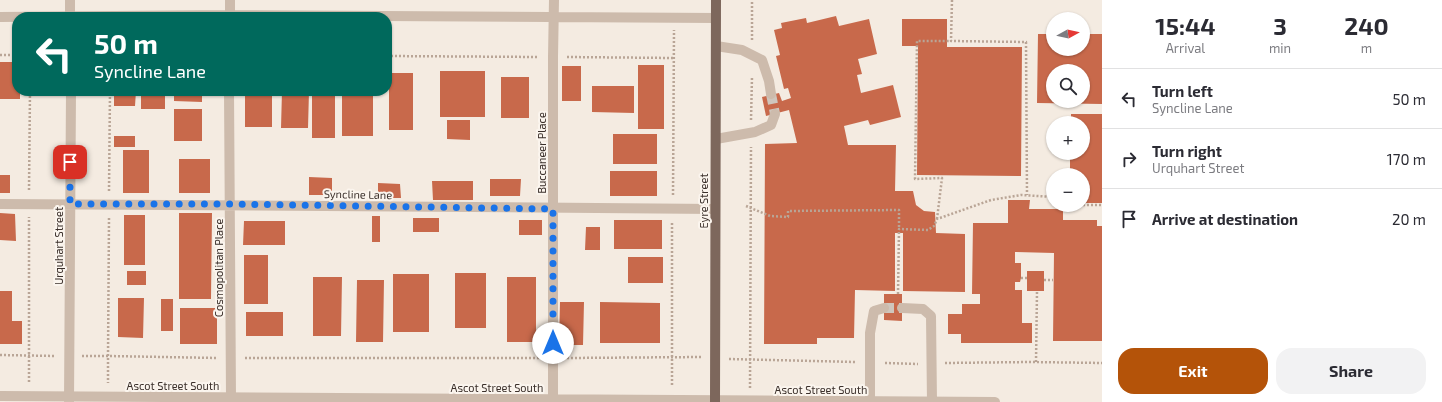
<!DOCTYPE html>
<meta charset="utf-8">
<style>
:root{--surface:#fff;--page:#f2f2f3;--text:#2b2b33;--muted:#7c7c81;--line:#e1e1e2;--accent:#b45309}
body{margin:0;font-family:"Exo 2",sans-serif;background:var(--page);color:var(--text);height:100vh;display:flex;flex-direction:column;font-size:15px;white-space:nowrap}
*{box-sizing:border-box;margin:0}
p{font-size:13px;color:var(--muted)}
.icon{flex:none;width:22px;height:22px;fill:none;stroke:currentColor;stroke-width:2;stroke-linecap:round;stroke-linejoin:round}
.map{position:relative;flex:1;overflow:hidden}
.sheet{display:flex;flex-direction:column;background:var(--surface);width:340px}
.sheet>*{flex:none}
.top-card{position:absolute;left:12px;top:12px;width:380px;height:84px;border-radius:16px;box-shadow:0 1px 3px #0004;background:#00695c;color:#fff;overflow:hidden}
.needle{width:26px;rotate:82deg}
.controls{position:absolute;left:1046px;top:12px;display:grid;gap:8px}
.controls a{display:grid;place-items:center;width:44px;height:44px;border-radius:50%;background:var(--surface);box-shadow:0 1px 3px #0004;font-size:20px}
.pin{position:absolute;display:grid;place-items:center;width:34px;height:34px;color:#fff;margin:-17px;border-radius:8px;box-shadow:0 2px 6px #0006}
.me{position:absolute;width:44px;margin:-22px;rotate:0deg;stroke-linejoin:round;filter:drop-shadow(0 0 3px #0008)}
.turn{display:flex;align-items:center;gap:14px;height:84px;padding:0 16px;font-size:18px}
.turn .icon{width:52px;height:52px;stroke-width:2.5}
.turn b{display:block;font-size:28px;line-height:34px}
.eta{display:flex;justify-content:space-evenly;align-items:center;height:68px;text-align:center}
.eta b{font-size:24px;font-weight:700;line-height:28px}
.button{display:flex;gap:8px;margin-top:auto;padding:8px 16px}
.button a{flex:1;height:46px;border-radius:16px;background:var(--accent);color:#fff;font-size:16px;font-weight:700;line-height:46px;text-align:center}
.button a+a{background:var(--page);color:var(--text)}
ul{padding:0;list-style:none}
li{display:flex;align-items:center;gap:12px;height:60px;padding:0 16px;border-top:1px solid var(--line)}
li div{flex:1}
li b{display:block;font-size:15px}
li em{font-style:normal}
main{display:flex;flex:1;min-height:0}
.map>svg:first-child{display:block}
.building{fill:#c8694b;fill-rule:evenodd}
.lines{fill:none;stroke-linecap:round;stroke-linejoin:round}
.minor-tunnel{stroke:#cfc6bd;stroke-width:10;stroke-dasharray:10 5;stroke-linecap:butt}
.path{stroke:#b9a596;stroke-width:2.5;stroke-dasharray:2 2;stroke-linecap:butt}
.minor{stroke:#cdbbac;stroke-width:10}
.major{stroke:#7d675c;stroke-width:10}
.route{stroke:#1a73e8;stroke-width:7;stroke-dasharray:0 12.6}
.labels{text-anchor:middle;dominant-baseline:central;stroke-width:4;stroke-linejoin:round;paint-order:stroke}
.street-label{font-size:11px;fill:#3b302b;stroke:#fbf5ee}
</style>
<main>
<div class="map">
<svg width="1102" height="402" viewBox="0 0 1102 402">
<rect width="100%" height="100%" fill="#f4ebe1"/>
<path class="building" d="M836,16L839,26L869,19L877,54L858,59L862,74L857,75L861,93L893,85L901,117L870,125L868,120L844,126L848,145H896L895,191H913L916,205L924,211L935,212L936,233L965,234V292L903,291V233H895V291L855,290L854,338H817V344H764L765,144L797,143L789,110L766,116L762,97L779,93L782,101L791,98L788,88L784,89L776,56L780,55L774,30L782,28L781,23L806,18L807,23Z
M902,19H947V47H1022L1021,176L917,175L918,46H902Z
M1038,34H1053V49H1083V34H1102V104L1037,103ZM1053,71H1083V101H1053Z
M0,62H17V91H20V99H0Z
M638,65H664V129H638Z
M562,66H581V101H562Z
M440,71H485V117H440Z
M389,73H413V130H389Z
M501,77H529V118H501Z
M592,86H634V113L592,112Z
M114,91H136L135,106H114Z
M141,91H165V109H141Z
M174,91H202V102L174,101Z
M245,91H272V127H245Z
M282,91H309L308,128H281Z
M312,91H335V138H312Z
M342,91H373V136H342Z
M174,109H202V141H174Z
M1071,114H1102V203H1083V175H1070V153H1083V123H1071Z
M447,120H470V140L447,139Z
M613,134H657V164H613Z
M114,136H135V147H114Z
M123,150H149V193H123Z
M179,159H210V193H179Z
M610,171H657V196H610Z
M0,175H10V193H0Z
M309,177L332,178V195H309Z
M490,179H521L520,196H490Z
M432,181H473V200H433Z
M378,183L400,184L401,198H378Z
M1008,200H1030L1029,209H1063V220H1097V226H1102V341H1053L1054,253L1015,252V263H1021V278L1020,282H1015V290H1022V323H1032V343H961V334H948V314H962V304H980V294H972L973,223H1008Z
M0,213L15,214L16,241L0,240Z
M179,213H212L211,299H179Z
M124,215H145V265H124Z
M372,216H380V242H372Z
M413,218H439V232H413Z
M519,220H542V235H519Z
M614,220H662V249H614Z
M244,221H285V245H243Z
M586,227H600V250H585Z
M244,255H268V304H244Z
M628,257H663V283H628Z
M127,271H146V285H127Z
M1027,271H1044V291H1027Z
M455,273H486V328H455Z
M393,274H429V332H393Z
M313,277H342L341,336H313Z
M507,277H536V342H507Z
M357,280H384L383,342H356Z
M0,291H12V321H22V344H0Z
M884,294H902V321L884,320Z
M118,298H144L143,338L118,337Z
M161,299H173V331H161Z
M560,302H584L583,345H559Z
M600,302L660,303V343H600Z
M180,308H217V344H180Z
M246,312H283V336H246Z"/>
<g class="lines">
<path class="minor-tunnel" d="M771,94L775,114
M884,308H902"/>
<path class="path" d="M952,0L951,41L1026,42L1027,195
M752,40V0
M0,55H17
M387,56L538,57
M567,57L673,58
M751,120L752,77
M29,190L30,91
M109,191L110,91
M673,195L674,30
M1083,205H1102
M746,206L770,216L788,217V211L899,210V229
M109,218L108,356L218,358
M937,219L942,178L915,179L917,41H951
M1021,278H1027
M1044,280H1053
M898,294L899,229L928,230L934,226L937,219L991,200L1021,195L1053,197
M0,355L55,356
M82,356H108V383
M245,358H540
M567,358L702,357
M729,359L856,362
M1036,362L1037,291
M885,363L918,364
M945,363L1030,362L1102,363
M29,382V217
M672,385V222
M750,388L751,147"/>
<path class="minor" d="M70,0V17
M0,17L230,15L716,18
M230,17V0
M716,46L742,50L762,60L769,81L771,94
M229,91L231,397
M716,139L755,132L771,125L775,114
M0,204C238,204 477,208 715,209
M902,308L923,309L931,316L932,402
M0,396L995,402
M870,401V333L874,311L884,308
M69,402L71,91
M553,402V57L554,0"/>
<path class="major" d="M715,402L716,0"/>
</g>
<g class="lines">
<path class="route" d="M70,162V204H230L553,209V343"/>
</g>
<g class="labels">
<g class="street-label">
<text transform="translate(541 153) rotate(-90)">Buccaneer Place</text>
<text transform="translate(358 194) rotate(1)">Syncline Lane</text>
<text transform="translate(703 201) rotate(-90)">Eyre Street</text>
<text transform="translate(58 246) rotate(-90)">Urquhart Street</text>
<text transform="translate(218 268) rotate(-90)">Cosmopolitan Place</text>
<text x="173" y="385">Ascot Street South</text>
<text x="497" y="387">Ascot Street South</text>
<text x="821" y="389">Ascot Street South</text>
</g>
</g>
</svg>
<div class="controls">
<a><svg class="needle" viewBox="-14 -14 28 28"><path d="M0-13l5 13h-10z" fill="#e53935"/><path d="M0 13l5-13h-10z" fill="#7c7c81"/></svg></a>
<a><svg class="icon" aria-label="search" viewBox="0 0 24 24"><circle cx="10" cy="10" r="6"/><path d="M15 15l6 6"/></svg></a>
<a>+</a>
<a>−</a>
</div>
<div class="pin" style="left:70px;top:162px;background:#d93025"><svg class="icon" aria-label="arrive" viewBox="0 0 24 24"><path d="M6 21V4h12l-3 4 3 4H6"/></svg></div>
<svg class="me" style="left:553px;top:343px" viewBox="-20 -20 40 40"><circle r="19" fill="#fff"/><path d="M0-13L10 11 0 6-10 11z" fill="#1a73e8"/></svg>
<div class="top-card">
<div class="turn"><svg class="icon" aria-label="left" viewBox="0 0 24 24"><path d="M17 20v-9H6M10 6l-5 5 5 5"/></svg><div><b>50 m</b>Syncline Lane</div></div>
</div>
</div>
<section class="sheet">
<div class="eta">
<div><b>15:44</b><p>Arrival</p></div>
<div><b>3</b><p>min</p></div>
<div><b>240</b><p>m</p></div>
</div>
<ul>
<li><svg class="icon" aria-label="left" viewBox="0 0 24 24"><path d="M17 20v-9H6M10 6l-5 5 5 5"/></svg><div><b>Turn left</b><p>Syncline Lane</p></div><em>50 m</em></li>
<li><svg class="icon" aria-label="right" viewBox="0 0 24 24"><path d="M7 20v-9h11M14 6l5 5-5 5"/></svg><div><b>Turn right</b><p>Urquhart Street</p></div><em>170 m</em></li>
<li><svg class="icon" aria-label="arrive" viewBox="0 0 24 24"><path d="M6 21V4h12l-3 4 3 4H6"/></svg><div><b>Arrive at destination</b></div><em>20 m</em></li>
</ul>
<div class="button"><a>Exit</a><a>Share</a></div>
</section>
</main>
